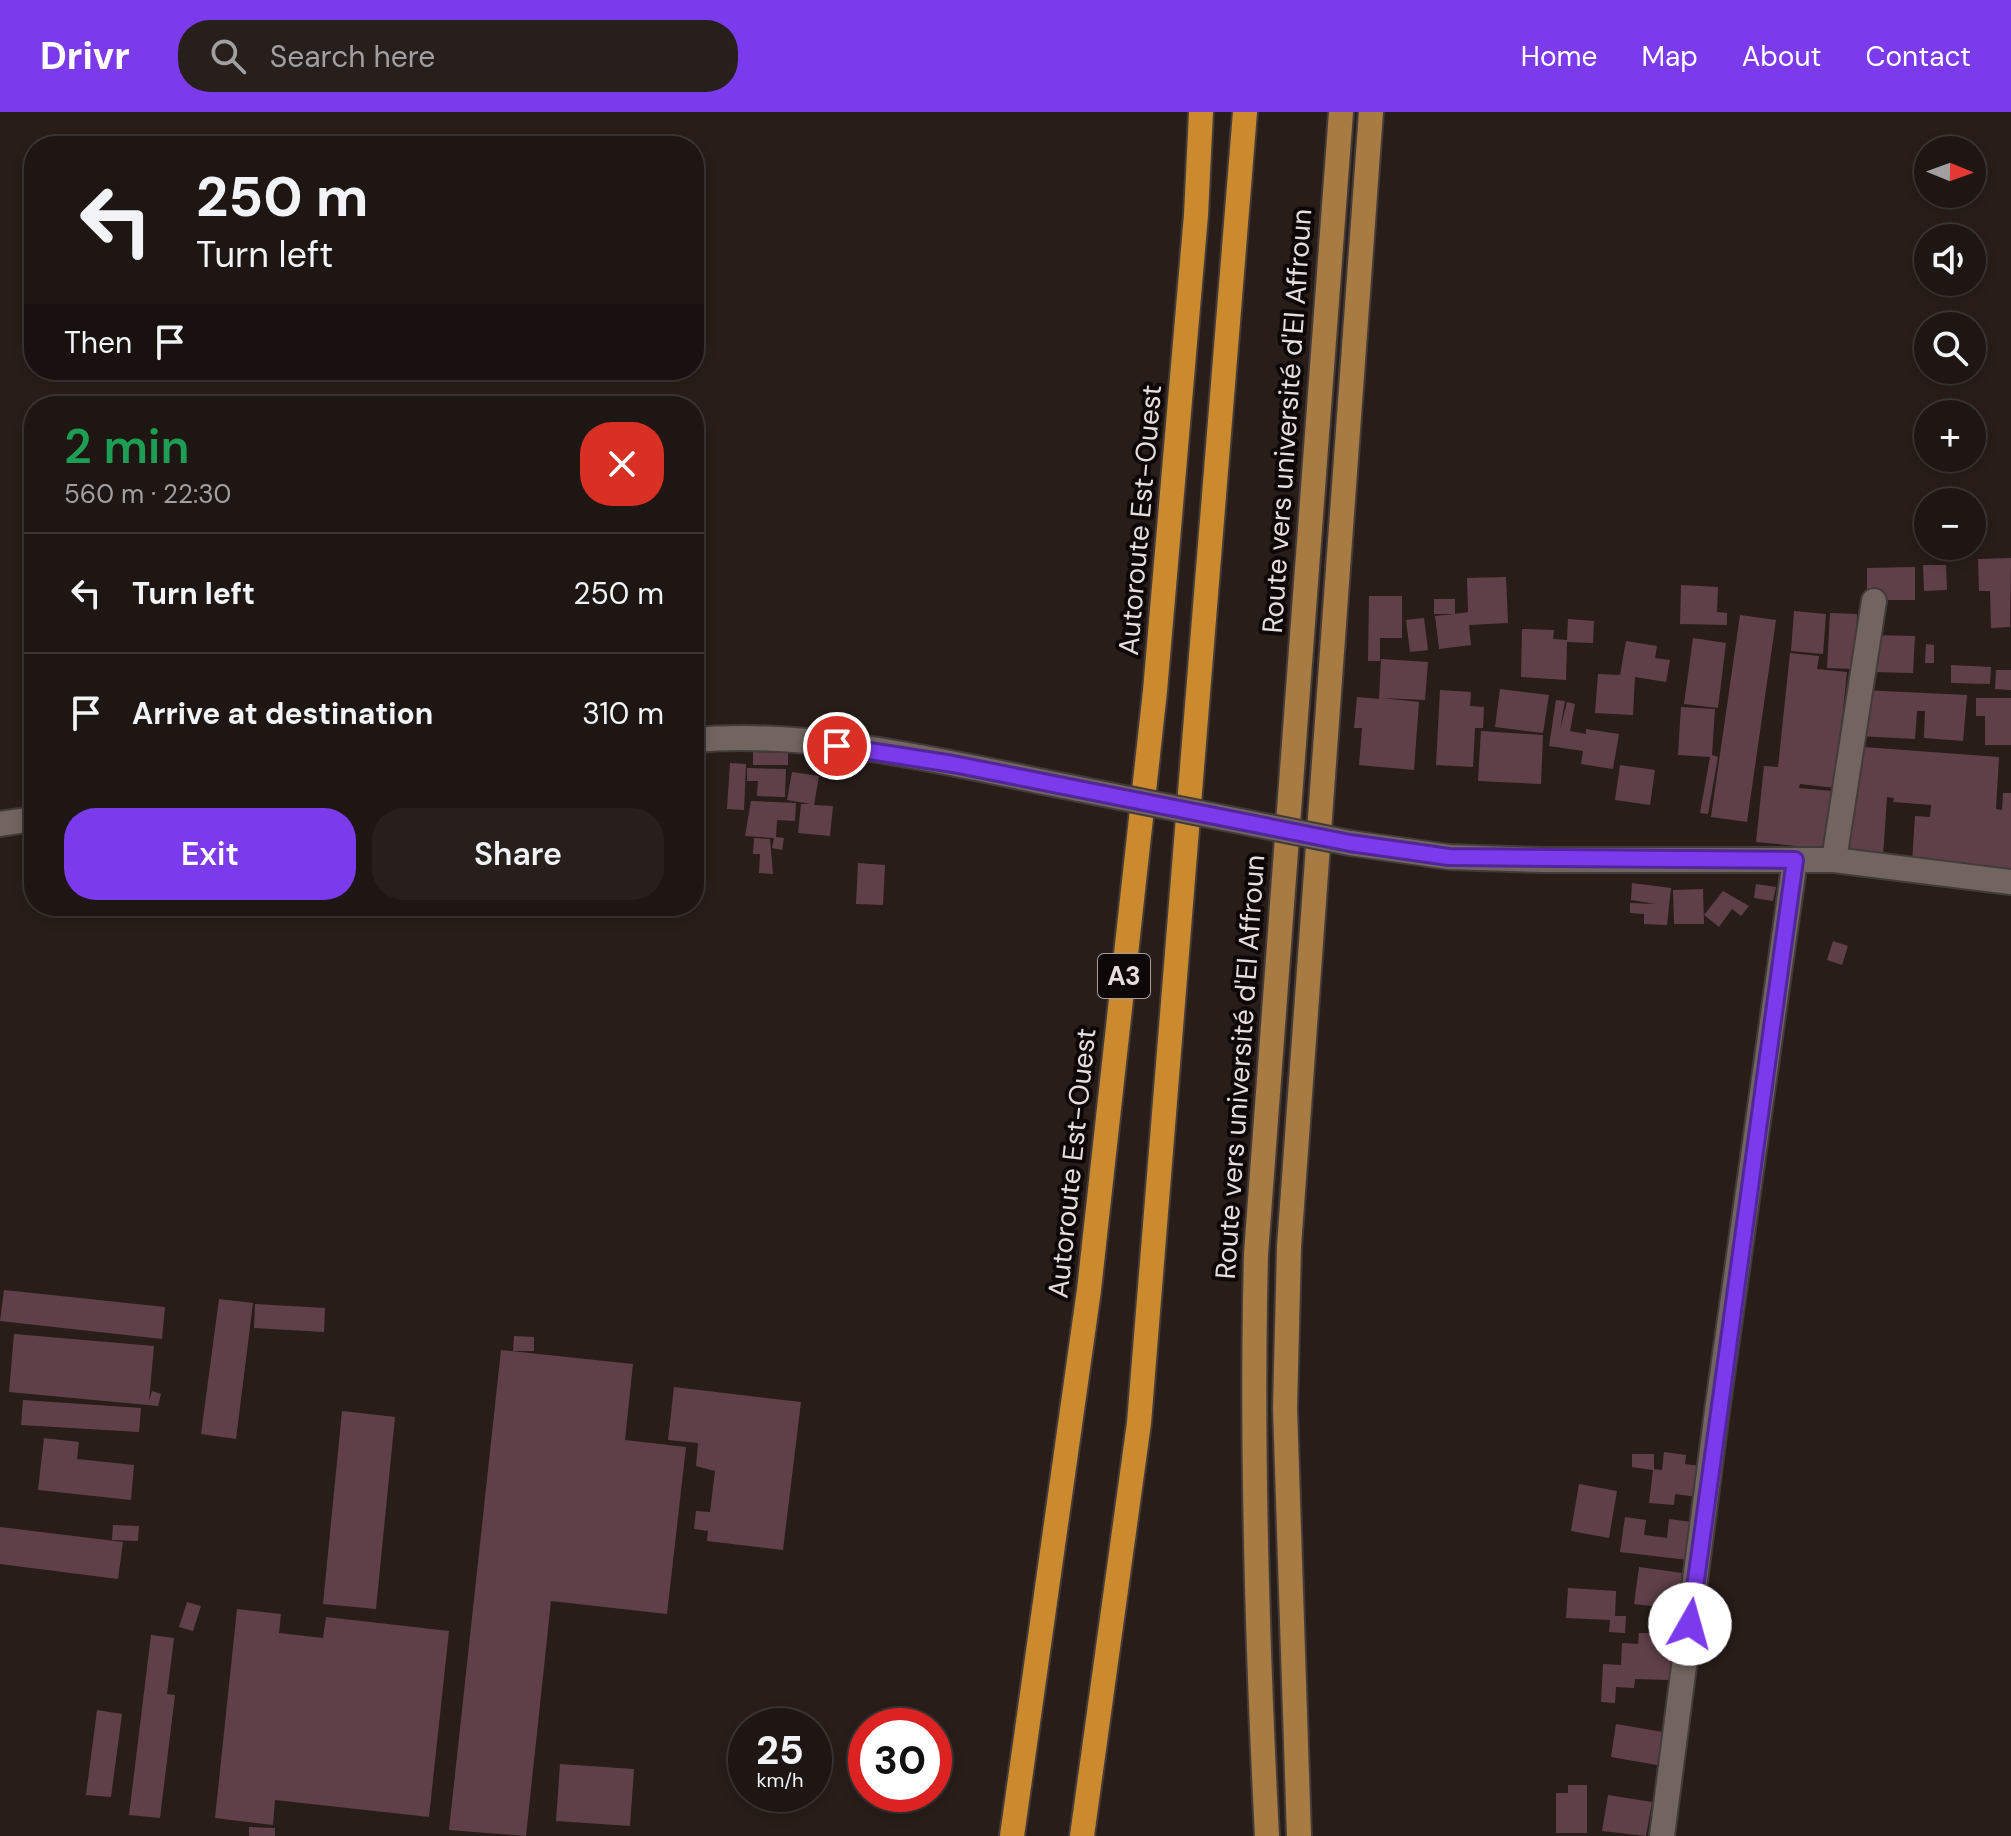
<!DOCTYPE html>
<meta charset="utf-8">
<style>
:root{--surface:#1e1613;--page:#261f1c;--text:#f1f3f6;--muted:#a19fa0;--line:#3c3533;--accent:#7c3aed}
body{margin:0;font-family:"DM Sans",sans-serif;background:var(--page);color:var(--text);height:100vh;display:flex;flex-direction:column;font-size:30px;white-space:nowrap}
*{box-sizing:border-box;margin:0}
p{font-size:26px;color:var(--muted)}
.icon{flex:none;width:44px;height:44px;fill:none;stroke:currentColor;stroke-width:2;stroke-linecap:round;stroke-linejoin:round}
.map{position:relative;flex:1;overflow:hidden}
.panel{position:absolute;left:24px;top:284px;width:680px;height:520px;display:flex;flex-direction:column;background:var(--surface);border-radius:32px;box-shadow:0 4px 12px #0003,0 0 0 2px var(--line)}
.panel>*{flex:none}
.guide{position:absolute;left:24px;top:24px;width:680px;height:244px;border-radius:32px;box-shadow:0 4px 12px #0003,0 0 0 2px var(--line);background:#1e1613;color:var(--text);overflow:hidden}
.needle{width:52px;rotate:91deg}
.buttons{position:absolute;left:1914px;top:24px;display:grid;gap:16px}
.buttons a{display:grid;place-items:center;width:72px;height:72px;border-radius:50%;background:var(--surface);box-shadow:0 4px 12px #0003,0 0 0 2px var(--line);font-size:40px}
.speed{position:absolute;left:728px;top:1596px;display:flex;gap:16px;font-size:40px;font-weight:700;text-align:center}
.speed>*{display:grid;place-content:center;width:104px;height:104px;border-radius:50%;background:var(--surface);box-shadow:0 4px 12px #0003,0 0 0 2px var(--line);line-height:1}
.speed small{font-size:20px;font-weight:400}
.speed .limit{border:12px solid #d22;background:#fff;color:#111}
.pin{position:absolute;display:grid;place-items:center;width:68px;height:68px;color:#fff;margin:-34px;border:4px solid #fff;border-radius:50%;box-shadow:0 2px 8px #0007}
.me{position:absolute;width:88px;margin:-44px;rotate:7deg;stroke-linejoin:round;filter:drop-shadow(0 0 6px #0008)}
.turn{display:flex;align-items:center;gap:28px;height:168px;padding:0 40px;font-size:36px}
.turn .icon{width:104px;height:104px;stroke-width:2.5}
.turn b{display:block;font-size:56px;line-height:68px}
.then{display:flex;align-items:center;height:76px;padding:0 40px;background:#0003;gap:16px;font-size:30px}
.round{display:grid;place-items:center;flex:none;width:84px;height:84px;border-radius:32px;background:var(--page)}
.summary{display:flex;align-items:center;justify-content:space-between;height:136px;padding:0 40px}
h1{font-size:48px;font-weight:600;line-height:60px;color:#1e9e55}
.primary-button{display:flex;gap:16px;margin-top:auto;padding:16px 40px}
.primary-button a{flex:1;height:92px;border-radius:32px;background:var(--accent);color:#fff;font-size:32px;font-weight:600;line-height:92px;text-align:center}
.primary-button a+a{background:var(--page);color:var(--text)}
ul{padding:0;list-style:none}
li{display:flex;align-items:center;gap:24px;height:120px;padding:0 40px;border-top:2px solid var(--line)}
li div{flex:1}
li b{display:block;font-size:30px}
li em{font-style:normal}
header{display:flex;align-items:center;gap:48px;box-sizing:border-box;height:112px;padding:0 40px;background:var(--accent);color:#fff}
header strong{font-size:38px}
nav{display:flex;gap:44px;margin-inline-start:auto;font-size:28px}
.search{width:560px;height:72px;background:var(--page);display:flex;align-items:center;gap:20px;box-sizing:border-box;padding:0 28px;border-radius:32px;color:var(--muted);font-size:30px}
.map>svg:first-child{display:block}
.building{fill:#604048}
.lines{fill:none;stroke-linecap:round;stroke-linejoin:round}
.minor-casing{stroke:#433b39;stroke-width:28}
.major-casing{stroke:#433b39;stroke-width:28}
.highway-casing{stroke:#433b39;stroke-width:28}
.minor{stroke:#726460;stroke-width:24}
.major{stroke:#a77b42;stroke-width:24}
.highway{stroke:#cb8a2e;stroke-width:24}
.minor-bridge-casing{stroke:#433b39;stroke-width:28;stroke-linecap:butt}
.minor-bridge{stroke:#726460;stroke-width:24}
.route-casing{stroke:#51269a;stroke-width:20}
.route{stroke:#7c3aed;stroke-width:14}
.labels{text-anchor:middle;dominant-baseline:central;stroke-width:8;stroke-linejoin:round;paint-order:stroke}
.shield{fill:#0d0807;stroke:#a59e9c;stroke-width:2}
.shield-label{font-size:26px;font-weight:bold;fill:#e6dedc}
.street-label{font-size:28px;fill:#e6dedc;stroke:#0d0807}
</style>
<header>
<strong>Drivr</strong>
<div class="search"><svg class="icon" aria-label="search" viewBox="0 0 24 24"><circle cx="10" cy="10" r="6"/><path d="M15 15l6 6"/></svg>Search here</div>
<nav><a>Home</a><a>Map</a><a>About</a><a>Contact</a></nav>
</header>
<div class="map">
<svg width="2011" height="1724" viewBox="0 0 2011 1724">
<rect width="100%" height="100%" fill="#281d19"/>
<path class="building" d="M2011,446L2010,515L1991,516L1990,479H1979L1978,447Z
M1923,453H1946L1947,478L1924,479Z
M1915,455V488H1872V478H1867V456Z
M1506,465L1508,511L1469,513L1471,533L1439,537L1435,504L1455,502H1434V487H1455V502L1468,500L1467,466Z
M1681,473L1718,475L1717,500L1727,501V513L1680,512Z
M1369,484H1402V526H1380V549H1368Z
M1794,499L1826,502L1823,542L1791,539Z
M1830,501L1857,502L1855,557L1827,556Z
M1740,503L1776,508L1747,710L1711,705Z
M1424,506L1428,538L1410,540L1406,508Z
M1568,507L1594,509L1593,531L1567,530L1566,568L1521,565L1522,517L1554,518L1553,527L1567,528Z
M1872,523L1915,524L1913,561L1871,560Z
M1693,526L1726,531L1718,596L1684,592Z
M1626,529L1657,534L1655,546L1670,548L1666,570L1635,565L1633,603L1595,601L1598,562L1620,563Z
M1926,532L1934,533V551H1925Z
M1790,541L1819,544L1817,557L1847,560L1835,676L1800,672L1799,676L1833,679L1827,737L1756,730L1764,654L1778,655Z
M1381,547L1428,550L1425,588L1382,586L1419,590L1414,658L1359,653L1362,616H1354L1357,585L1379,587Z
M1951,553L1991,555L1990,572L1951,571Z
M1996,558H2011V578L1995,577Z
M1500,577L1549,583L1543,621L1495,615Z
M1440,578L1471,580L1470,594L1484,595L1483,616H1475L1473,655L1436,653Z
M1861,578L1967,583L1963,629L1924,626L1925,599H1917L1915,627L1858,624Z
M1976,586H2011V633H1985V604H1976Z
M1556,588L1565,589L1560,618L1567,590L1575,592L1570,619L1586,622V617L1619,622L1613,657L1581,652L1583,639L1549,634Z
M1681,595L1715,597L1712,643L1718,645L1708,702L1700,701L1710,645L1678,643Z
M1481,619L1543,623L1541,672L1478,669Z
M1850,634L1999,645L1996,697L2002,698L2003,681H2011V760L1912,750L1915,704L1930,705L1931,693L1893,690L1894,686L1887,685L1883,744L1843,741Z
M753,640L788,641V653H753Z
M730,651L746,652L744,698L727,697Z
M1620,653L1655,658L1650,693L1615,688Z
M747,656L786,657L785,685L757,684L758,669H747Z
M792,660L819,664L814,693L833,694L830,724L798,721L801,692H811L787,688Z
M751,689L796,691L795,709L777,708L776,725L784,726L782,738L772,736L774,726L745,724Z
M754,726L770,727L773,762L759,761L760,742H753Z
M858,751L885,753L883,793L856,792Z
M1632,771L1671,776L1667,813L1644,812V802L1630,801V791L1656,792L1631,788Z
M1756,772L1776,775L1773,789L1754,786Z
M1703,777L1704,812H1674L1673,778Z
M1723,779L1749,794L1741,804L1732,797L1719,815L1704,803Z
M1833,829L1848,834L1842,853L1827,848Z
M4,1178L165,1195L162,1227L0,1209Z
M219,1187L253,1191L236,1327L201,1322Z
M255,1192L325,1196L324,1220L254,1216Z
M14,1222L154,1234L149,1289L152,1279L161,1282L158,1294L9,1280Z
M514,1224L534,1225V1239H513Z
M501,1238L633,1252L625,1328L686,1335L667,1502L551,1489L526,1724L449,1718Z
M674,1275L801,1290L783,1438L707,1429L708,1419L694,1417L696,1399L710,1400L715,1359L696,1354L698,1331L668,1328Z
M23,1288L141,1296L139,1320L21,1313Z
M342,1299L395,1305L376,1497L323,1492Z
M44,1326L79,1330L77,1347L134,1353L131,1388L38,1378Z
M1664,1340L1686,1343L1685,1352L1701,1354L1697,1385L1675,1382L1674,1393L1649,1391L1653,1358L1632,1355V1342H1654V1357L1662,1358Z
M1579,1372L1617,1379L1609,1426L1571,1419Z
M1625,1405L1646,1408L1644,1423L1667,1426L1669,1407L1692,1410L1688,1448L1620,1440Z
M113,1413L139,1414L138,1429L112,1428Z
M0,1415L123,1430L118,1467L0,1452Z
M1639,1455L1682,1461L1677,1497L1634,1492Z
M1568,1476L1616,1479L1615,1504H1626L1625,1521L1609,1520L1610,1508L1566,1506Z
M187,1490L201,1494L193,1519L179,1515Z
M237,1497L281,1502L279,1521L323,1526L326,1505L449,1519L429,1705L275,1688L273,1713L215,1706Z
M1639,1521H1660L1659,1536L1671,1537L1670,1568L1635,1567L1634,1576L1616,1575L1615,1591L1601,1590L1603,1552L1621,1553L1622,1531L1638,1532Z
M151,1523L174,1526L167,1582L175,1583L160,1706L129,1703Z
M97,1598L122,1602L111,1685L86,1683Z
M1616,1612L1663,1620L1657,1653L1611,1645Z
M560,1652L634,1657L630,1714L556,1709Z
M1568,1673H1587V1721H1556V1681H1568Z
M1608,1683L1652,1690L1646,1724L1602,1719Z
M249,1715L275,1716V1724H249Z"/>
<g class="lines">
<defs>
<path id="minor" d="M694,628C819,617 956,653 1079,677
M0,712L34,707
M1350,731L1449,745L1543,748H1834L2011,770
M1834,748L1874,489
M1662,1724L1717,1299L1795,748"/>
<path id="major" d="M1267,1724C1257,1530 1251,1337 1256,1142L1341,0
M1299,1724L1285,1296L1289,1135L1371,0"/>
<path id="highway" d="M1012,1724L1089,1178L1155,579L1196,103L1201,0
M1082,1724L1139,1311L1245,0"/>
</defs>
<use href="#minor" class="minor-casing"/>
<use href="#major" class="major-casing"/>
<use href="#highway" class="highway-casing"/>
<use href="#minor" class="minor"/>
<use href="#major" class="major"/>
<use href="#highway" class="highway"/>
<defs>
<path id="minor-bridge" d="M1079,677L1350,731"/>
</defs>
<use href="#minor-bridge" class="minor-bridge-casing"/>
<use href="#minor-bridge" class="minor-bridge"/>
</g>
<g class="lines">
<defs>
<path id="route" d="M837,634L953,652L1350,731L1449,745L1795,748L1690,1512"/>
</defs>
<use href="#route" class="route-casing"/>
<use href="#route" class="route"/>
</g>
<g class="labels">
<rect class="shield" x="1098" y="842" width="52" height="44" rx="6"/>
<g class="shield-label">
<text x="1124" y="864">A3</text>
</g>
<g class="street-label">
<text transform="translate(1287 309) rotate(-86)">Route vers université d'El Affroun</text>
<text transform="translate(1140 408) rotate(-85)">Autoroute Est-Ouest</text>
<text transform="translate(1240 955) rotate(-86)">Route vers université d'El Affroun</text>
<text transform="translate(1072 1051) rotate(-84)">Autoroute Est-Ouest</text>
</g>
</g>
</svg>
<div class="buttons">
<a><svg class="needle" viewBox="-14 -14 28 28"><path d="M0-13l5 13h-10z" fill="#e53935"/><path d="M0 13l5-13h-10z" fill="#a19fa0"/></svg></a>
<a><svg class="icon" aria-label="sound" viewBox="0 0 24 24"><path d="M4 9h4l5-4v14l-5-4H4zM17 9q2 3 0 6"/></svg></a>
<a><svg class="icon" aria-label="search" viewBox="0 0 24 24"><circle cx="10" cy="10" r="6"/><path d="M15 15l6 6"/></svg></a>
<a>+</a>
<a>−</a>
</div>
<div class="speed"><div>25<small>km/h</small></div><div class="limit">30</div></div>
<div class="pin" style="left:837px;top:634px;background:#d93025"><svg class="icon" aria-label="arrive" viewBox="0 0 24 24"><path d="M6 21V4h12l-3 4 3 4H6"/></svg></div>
<svg class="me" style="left:1690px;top:1512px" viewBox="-20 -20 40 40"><circle r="19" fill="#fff"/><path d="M0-13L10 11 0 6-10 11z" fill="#7c3aed"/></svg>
<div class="guide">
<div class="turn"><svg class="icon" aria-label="left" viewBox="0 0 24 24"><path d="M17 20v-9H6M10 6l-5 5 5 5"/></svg><div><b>250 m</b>Turn left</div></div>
<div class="then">Then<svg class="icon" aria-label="arrive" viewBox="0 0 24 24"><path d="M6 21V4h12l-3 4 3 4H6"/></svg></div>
</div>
<section class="panel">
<div class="summary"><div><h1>2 min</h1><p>560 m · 22:30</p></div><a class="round" style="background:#d93025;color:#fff"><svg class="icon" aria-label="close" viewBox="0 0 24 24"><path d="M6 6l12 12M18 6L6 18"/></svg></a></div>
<ul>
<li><svg class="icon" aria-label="left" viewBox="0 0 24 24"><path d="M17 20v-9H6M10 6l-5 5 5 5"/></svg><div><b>Turn left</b></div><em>250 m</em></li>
<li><svg class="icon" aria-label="arrive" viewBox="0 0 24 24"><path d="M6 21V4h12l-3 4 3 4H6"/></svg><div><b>Arrive at destination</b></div><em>310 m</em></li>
</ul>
<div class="primary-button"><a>Exit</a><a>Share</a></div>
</section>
</div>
